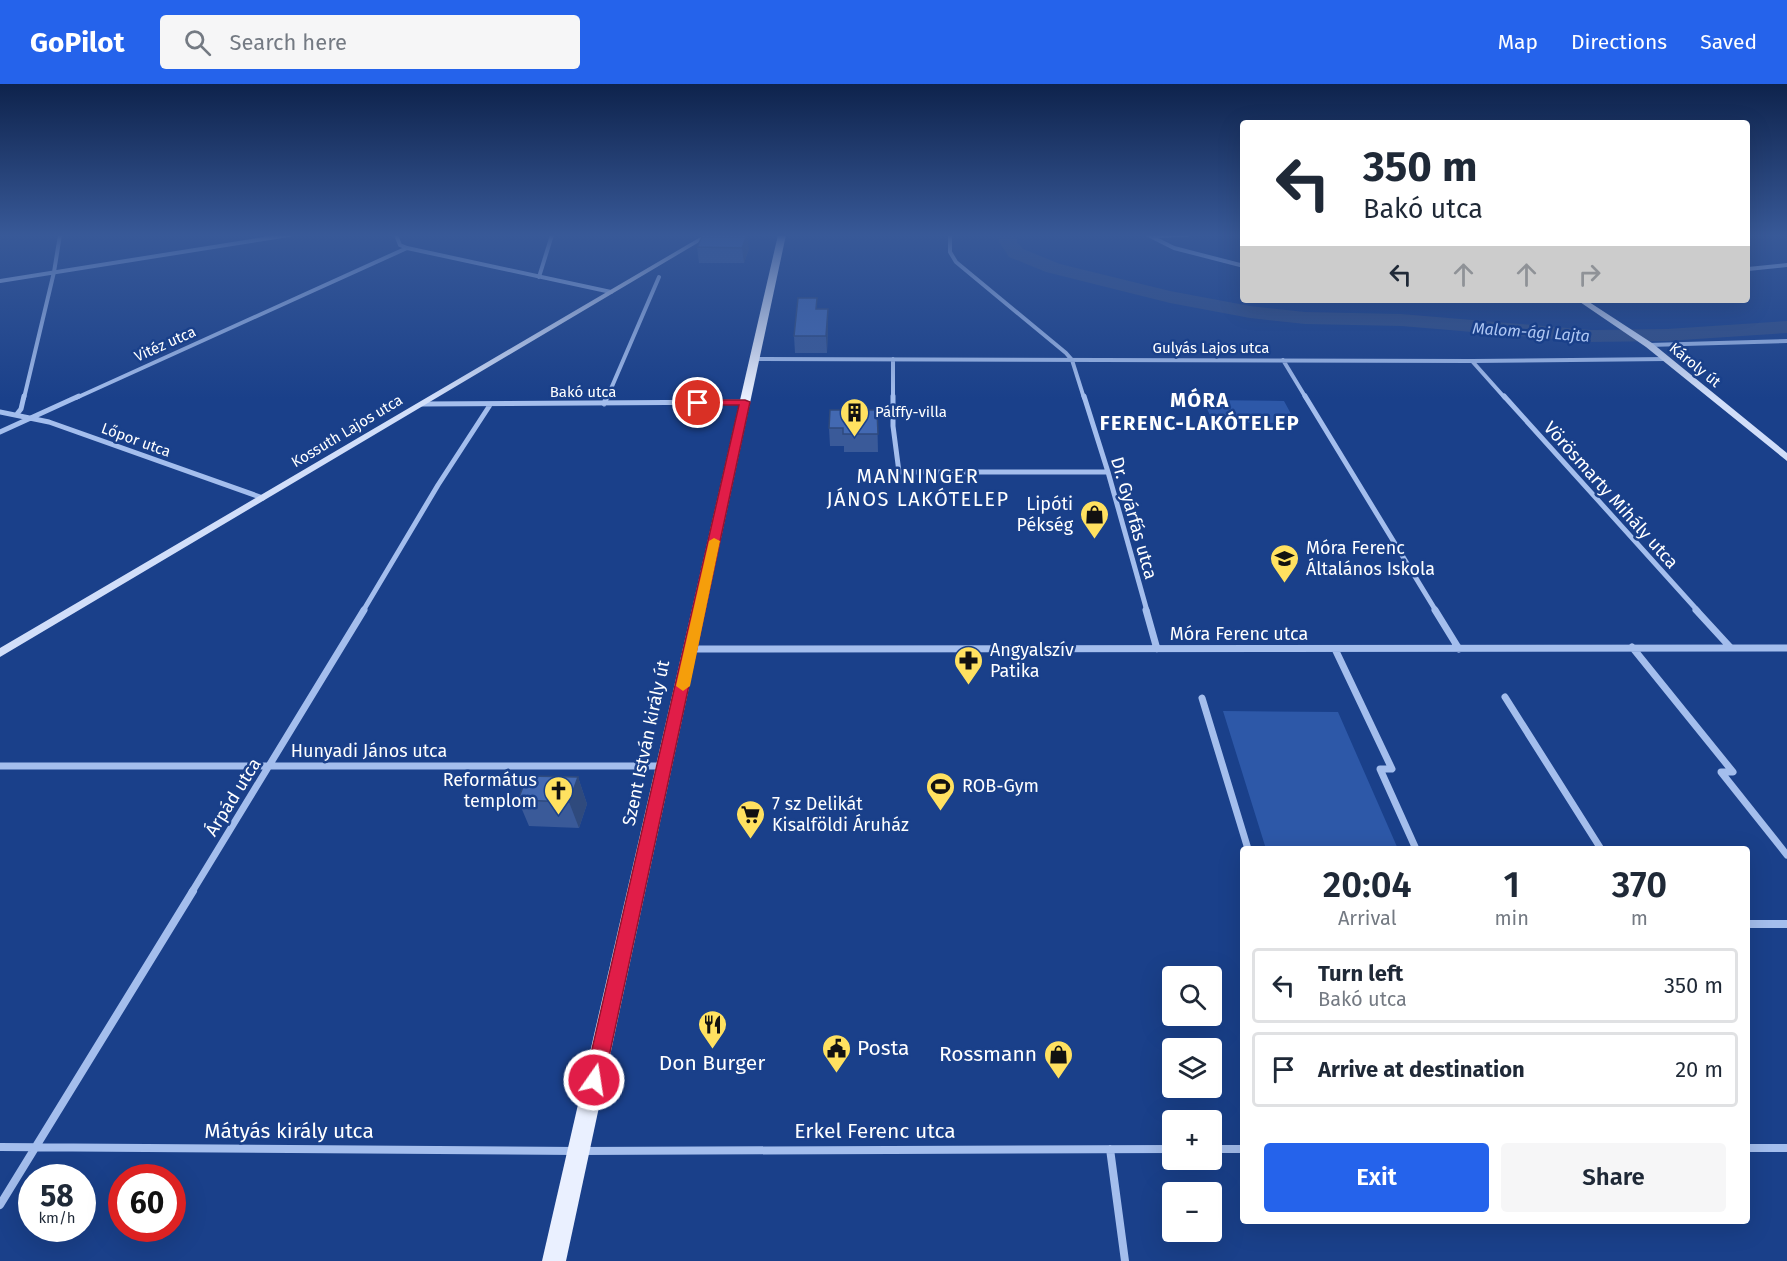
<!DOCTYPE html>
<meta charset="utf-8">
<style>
:root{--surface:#fff;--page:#f6f6f7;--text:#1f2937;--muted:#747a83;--line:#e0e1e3;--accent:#2563eb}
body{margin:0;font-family:"Fira Sans",sans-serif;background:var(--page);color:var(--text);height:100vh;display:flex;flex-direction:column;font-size:22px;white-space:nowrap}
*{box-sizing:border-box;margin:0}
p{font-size:20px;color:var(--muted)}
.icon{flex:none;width:33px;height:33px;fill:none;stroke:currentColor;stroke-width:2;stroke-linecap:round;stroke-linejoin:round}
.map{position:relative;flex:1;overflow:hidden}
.sheet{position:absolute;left:1240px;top:762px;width:510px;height:378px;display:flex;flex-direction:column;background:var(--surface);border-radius:6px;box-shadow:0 6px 24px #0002}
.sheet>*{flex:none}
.top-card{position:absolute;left:1240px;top:36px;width:510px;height:183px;border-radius:6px;box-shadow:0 6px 24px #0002;background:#fff;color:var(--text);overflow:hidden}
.buttons{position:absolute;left:1162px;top:882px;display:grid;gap:12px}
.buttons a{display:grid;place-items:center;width:60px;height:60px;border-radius:6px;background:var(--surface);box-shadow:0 6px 24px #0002;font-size:30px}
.speed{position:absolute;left:18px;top:1080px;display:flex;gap:12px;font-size:30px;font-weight:700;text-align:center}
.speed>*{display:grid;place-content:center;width:78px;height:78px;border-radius:50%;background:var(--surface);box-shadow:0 6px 24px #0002;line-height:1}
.speed small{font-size:15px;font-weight:400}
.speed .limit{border:9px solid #d22;background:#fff;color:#111}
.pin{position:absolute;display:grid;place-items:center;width:51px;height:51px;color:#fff;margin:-26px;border:3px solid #fff;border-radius:50%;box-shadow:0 2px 6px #0007}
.me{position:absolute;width:66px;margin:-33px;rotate:13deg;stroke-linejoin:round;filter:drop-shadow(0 0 4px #0008)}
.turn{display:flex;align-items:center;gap:21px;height:126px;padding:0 24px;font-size:27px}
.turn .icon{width:78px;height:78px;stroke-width:2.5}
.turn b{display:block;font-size:42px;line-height:51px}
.lanes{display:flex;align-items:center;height:57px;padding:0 24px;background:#0003;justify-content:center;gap:30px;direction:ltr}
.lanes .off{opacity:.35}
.eta{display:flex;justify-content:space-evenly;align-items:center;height:102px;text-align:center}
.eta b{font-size:36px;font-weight:600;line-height:42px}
.action{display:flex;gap:12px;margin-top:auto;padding:12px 24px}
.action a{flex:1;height:69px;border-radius:6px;background:var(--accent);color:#fff;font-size:24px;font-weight:600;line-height:69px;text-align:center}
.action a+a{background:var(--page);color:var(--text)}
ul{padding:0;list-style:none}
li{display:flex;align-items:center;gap:18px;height:75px;margin:0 12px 9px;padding:0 12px;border:3px solid var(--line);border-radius:6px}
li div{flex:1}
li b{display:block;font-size:22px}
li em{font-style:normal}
header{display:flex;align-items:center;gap:36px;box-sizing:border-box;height:84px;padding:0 30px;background:var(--accent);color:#fff}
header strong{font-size:28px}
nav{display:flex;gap:33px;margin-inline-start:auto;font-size:21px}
.search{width:420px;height:54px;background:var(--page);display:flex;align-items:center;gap:15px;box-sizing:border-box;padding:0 21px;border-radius:6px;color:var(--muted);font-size:22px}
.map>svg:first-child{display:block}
.green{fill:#2d58a8}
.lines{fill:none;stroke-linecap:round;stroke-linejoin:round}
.river{fill:#314d84;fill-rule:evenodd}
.street-far3{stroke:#a4beed;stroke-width:4}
.street-far2{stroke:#a4beed;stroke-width:5}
.street-far1{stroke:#a4beed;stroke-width:7}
.street{stroke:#a4beed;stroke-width:8}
.secondary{fill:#d1def9;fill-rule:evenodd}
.primary{fill:#eaf0ff;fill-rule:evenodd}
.wall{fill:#3a5a99}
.shaded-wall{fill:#2f4a7d}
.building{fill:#4369b2;stroke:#2f4a7d;stroke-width:1.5}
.route{fill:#e11d48;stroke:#92132f;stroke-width:1.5}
.slow{fill:#f59e0b}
.labels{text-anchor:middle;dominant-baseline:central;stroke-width:5;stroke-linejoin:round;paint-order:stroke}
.far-street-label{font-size:15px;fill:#fff;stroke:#1a408a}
.far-poi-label{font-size:15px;fill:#fff;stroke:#1a408a;text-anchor:start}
.far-water-label{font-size:16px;font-style:italic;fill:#b0c8f4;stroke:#1a408a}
.street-label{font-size:18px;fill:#fff;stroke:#1a408a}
.poi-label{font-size:18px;fill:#fff;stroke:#1a408a;text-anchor:start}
.far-district-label{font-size:20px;font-weight:bold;letter-spacing:1.5px;fill:#fff;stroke:#1a408a}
.neighbourhood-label{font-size:20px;letter-spacing:1.5px;fill:#fff;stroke:#1a408a}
.near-poi-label{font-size:21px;fill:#fff;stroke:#1a408a;text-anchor:start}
.near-street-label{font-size:21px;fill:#fff;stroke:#1a408a}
</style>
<header>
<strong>GoPilot</strong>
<div class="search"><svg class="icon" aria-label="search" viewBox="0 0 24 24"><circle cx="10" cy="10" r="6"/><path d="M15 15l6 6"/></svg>Search here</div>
<nav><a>Map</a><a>Directions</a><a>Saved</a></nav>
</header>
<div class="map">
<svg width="1787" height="1177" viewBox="0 0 1787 1177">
<rect width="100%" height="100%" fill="#1a408a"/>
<path class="green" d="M1203,316L1284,317L1296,339L1213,338Z
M1223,627L1338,628L1398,765H1266Z"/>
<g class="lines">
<path class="river" d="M999,151H1017V158L1023,165L1060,180L1170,207L1250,222L1305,228L1401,230L1591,246L1667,245L1787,237V249L1667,257L1591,258L1401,242L1305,240L1250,234L1170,219L1046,188L1009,173L999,158Z"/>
<path class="street-far3" d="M396,151L400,161L407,164L611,208
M950,151V168L956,178L1066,269L1072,276L1084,314
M1148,151L1174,164L1244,182
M1151,152L1187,151
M1748,185L1787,181
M539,193L552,151
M0,197L289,151
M1649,261L1787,257
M756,275L1472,277L1667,275
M893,275V314
M1283,276L1306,314
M1472,277L1505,314
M24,314L54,188L60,151
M76,314L407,164
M607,314L659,193"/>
<path class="street-far2" d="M893,312V342L899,388H1108
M1084,312L1108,388L1147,527
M1305,312L1436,527
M1504,312L1698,527
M422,320L745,318
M604,320L607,312
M0,328L49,338L263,414
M17,330L21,325L24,312
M0,348L79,312
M363,527L438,401L490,321"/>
<path class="street-far1" d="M1146,526L1157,565
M1435,526L1459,565
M1696,526L1730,563
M1632,563L1733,688H1721L1787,771
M691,565L1787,564
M1335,565L1392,685H1380L1416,765
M1505,613L1601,765
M1202,614L1248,765
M0,682H662
M192,808L364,526"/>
<path class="street" d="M1748,840H1787
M0,1063L578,1067L1173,1065
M1748,1064H1787
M1110,1065L1125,1177
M1212,1065H1244
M0,1121L193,807"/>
<path class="secondary" d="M704,151H711L0,573V564Z
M1577,216H1586L1652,259L1787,369V377L1646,263Z"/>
<path class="primary" d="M778,151H786L566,1177H542Z"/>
</g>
<path class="wall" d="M703,151L749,165L744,179H699L697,163Z
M818,225L828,242L827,269H795L794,252Z
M877,326L878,368H844V362H830L829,344Z
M578,693L587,720L579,744L529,742L518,716Z"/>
<path class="shaded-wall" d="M747,151L749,165L744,179L742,164Z
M828,225V242L827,269L826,252Z
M578,693L587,720L579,744L569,718Z"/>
<path class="building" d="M703,151H747L742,164L697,163Z
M798,214H817L816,225H828L826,252H794Z
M830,326H877L878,350H843V344H829Z
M527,692L578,693L569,718L518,716Z"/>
<linearGradient id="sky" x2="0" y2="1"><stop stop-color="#0e234c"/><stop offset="0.48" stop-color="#385998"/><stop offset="1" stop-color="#385998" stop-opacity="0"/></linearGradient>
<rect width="1787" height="315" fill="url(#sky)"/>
<path class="route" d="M698,316H745L750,318L604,996L601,1003L594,1005L588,1003L585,996L739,321H695V317Z"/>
<path class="slow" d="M714,454L720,457L690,602L683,607L676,602L709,457Z"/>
<defs>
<symbol id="building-pin" viewBox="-11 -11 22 30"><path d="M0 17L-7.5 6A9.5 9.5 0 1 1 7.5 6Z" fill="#ffe160" stroke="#1a408a"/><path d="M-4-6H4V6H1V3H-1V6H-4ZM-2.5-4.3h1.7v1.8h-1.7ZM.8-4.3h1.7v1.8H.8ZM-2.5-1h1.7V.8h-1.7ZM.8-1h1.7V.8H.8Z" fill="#111"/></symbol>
<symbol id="shop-pin" viewBox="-11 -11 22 30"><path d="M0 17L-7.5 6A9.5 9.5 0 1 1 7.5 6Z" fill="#ffe160" stroke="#1a408a"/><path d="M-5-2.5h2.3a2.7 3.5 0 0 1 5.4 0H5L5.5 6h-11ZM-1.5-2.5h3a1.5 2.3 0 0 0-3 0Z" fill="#111"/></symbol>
<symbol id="school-pin" viewBox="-11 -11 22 30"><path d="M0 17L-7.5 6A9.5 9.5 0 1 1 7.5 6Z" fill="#ffe160" stroke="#1a408a"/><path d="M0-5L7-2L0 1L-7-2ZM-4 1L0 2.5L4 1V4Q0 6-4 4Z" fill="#111"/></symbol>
<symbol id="pharmacy-pin" viewBox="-11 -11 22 30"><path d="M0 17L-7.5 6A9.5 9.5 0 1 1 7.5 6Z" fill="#ffe160" stroke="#1a408a"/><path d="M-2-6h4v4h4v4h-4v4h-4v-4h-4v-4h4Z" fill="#111"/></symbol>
<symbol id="stadium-pin" viewBox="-11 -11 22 30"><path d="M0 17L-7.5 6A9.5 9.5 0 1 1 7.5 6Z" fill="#ffe160" stroke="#1a408a"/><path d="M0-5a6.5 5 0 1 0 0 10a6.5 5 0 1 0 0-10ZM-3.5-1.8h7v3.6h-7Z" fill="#111"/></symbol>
<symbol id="church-pin" viewBox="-11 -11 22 30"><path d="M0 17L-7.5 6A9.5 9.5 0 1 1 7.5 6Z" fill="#ffe160" stroke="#1a408a"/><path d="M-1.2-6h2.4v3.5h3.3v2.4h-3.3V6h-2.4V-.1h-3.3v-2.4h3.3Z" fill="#111"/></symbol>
<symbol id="supermarket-pin" viewBox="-11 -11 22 30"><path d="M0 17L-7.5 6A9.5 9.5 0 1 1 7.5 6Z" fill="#ffe160" stroke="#1a408a"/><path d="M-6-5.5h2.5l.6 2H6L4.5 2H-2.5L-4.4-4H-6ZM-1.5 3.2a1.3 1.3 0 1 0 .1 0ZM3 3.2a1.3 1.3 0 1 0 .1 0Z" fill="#111"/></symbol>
<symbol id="restaurant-pin" viewBox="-11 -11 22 30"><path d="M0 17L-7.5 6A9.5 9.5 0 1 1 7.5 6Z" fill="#ffe160" stroke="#1a408a"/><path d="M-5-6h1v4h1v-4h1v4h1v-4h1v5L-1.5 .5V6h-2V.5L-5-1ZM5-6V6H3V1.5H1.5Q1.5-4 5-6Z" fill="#111"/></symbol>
<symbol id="civic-pin" viewBox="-11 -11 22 30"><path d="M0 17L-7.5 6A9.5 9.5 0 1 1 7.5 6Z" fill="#ffe160" stroke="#1a408a"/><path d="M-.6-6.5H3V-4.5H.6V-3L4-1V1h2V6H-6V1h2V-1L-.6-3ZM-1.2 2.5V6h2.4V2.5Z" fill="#111"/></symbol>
</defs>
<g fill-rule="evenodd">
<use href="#building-pin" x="838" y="312" width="33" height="45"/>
<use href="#shop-pin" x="1078" y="414" width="33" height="45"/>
<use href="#school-pin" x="1268" y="458" width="33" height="45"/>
<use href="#pharmacy-pin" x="952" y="560" width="33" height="45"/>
<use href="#stadium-pin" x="924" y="686" width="33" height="45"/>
<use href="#church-pin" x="542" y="690" width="33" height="45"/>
<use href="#supermarket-pin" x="734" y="714" width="33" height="45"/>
<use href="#restaurant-pin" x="696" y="924" width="33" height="45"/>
<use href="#civic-pin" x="820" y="948" width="33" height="45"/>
<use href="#shop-pin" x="1042" y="954" width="33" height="45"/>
</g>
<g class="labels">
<g class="far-street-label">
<text transform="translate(165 260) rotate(-24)">Vitéz utca</text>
<text x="1211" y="264">Gulyás Lajos utca</text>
<text transform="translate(1695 281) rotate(39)">Károly út</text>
<text x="583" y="308">Bakó utca</text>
<text transform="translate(347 347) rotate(-31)">Kossuth Lajos utca</text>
<text transform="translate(136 356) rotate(20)">Lőpor utca</text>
</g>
<g class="far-poi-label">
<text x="875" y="328">Pálffy-villa</text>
</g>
<g class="far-water-label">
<text transform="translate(1531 248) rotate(4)">Malom-ági Lajta</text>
</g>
<g class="street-label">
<text transform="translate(1611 411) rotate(48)">Vörösmarty Mihály utca</text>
<text transform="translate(1134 434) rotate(74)">Dr. Gyárfás utca</text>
<text x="1239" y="550">Móra Ferenc utca</text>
<text transform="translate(646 659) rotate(-78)">Szent István király út</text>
<text x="369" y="667">Hunyadi János utca</text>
<text transform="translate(233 713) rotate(-58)">Árpád utca</text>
</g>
<g class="poi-label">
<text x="1073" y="420" text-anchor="end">Lipóti<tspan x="1073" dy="21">Pékség</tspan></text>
<text x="1306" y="464">Móra Ferenc<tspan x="1306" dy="21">Általános Iskola</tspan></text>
<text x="990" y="566">Angyalszív<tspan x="990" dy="21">Patika</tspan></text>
<text x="537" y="696" text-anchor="end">Református<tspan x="537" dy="21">templom</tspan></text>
<text x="962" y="702">ROB-Gym</text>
<text x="772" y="720">7 sz Delikát<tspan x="772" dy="21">Kisalföldi Áruház</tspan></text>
</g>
<g class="far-district-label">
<text x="1200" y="316">MÓRA<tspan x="1200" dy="23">FERENC-LAKÓTELEP</tspan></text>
</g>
<g class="neighbourhood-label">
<text x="918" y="392">MANNINGER<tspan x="918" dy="23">JÁNOS LAKÓTELEP</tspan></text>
</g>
<g class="near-poi-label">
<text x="857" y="964">Posta</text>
<text x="1037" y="970" text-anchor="end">Rossmann</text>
<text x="712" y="979" text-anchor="middle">Don Burger</text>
</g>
<g class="near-street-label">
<text x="289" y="1047">Mátyás király utca</text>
<text x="875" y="1047">Erkel Ferenc utca</text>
</g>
</g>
</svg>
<div class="buttons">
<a><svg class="icon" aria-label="search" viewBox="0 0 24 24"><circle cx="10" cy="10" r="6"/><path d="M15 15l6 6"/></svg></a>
<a><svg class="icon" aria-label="layers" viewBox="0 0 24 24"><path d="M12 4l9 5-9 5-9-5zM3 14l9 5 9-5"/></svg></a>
<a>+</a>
<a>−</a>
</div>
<div class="speed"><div>58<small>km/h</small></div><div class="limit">60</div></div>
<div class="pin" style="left:698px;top:319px;background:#d93025"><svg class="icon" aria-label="arrive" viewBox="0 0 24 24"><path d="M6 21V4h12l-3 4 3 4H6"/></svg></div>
<svg class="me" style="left:594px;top:996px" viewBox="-20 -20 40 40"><circle r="17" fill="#e11d48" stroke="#fff" stroke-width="3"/><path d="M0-11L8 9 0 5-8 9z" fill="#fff"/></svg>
<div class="top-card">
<div class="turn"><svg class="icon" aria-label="left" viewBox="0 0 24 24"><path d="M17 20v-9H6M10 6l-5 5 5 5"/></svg><div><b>350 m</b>Bakó utca</div></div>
<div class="lanes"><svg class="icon" aria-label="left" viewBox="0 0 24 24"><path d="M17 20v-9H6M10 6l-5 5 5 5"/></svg><svg class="icon off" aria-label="ahead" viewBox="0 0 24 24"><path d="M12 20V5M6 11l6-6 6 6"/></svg><svg class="icon off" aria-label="ahead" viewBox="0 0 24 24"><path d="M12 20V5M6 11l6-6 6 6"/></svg><svg class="icon off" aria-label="right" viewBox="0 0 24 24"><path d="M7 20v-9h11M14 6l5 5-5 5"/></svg></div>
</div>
<section class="sheet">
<div class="eta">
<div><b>20:04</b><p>Arrival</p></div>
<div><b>1</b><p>min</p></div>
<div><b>370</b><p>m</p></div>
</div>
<ul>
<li><svg class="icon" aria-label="left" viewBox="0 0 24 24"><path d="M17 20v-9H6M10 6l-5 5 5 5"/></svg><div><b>Turn left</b><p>Bakó utca</p></div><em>350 m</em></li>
<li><svg class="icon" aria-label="arrive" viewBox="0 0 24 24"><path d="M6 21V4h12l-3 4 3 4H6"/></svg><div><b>Arrive at destination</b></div><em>20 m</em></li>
</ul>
<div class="action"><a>Exit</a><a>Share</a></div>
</section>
</div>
